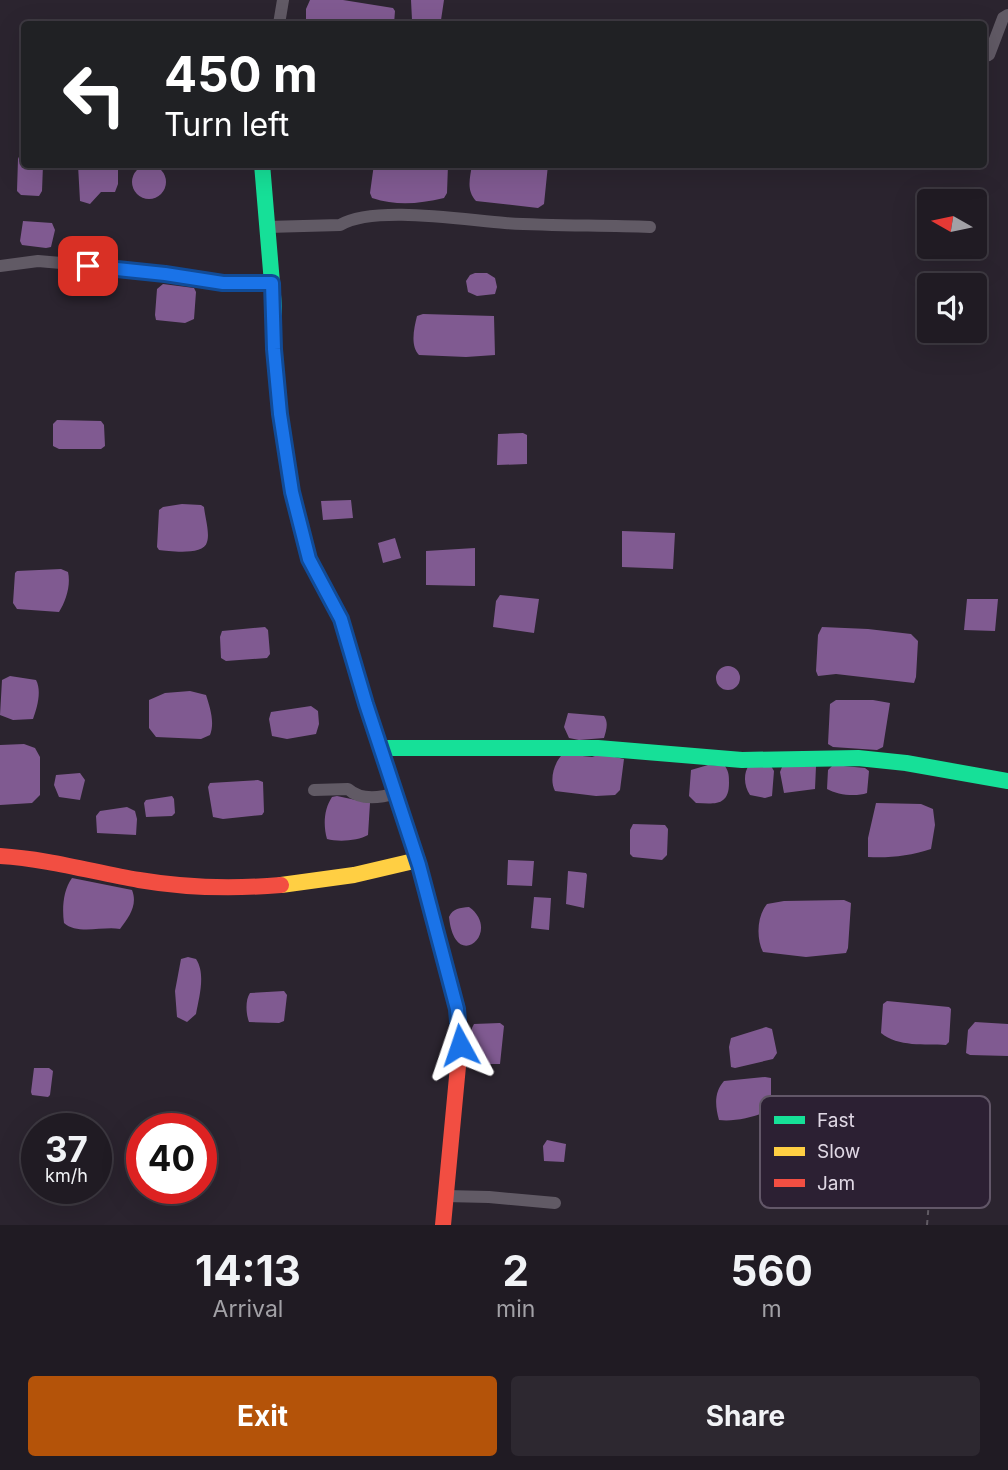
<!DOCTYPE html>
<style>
:root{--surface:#201b23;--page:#2d2830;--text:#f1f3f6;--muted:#a2a1a6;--line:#3d3941;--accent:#b45309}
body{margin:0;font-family:Inter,sans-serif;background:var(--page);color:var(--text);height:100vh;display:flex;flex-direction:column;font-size:26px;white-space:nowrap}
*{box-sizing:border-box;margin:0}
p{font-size:23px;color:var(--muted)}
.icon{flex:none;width:38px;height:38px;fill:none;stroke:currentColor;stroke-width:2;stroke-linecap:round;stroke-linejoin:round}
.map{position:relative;height:1225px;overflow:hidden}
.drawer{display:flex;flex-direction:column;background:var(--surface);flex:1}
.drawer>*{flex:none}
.banner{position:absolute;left:21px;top:21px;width:966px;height:147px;border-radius:7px;box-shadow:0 7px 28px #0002,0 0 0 2px var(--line);background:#202124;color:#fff;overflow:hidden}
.needle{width:46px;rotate:279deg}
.controls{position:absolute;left:917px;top:189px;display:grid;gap:14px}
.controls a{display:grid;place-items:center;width:70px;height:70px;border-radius:7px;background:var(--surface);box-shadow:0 7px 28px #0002,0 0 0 2px var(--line);font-size:35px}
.speed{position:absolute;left:21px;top:1113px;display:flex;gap:14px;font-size:35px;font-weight:700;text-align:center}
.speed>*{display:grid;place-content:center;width:91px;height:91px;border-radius:50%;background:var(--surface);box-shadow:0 7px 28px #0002,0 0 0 2px var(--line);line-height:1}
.speed small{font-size:18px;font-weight:400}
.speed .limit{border:10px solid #d22;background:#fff;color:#111}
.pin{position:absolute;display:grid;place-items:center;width:60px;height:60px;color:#fff;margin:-30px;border-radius:14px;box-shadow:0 4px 10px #0006}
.me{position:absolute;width:77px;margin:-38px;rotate:355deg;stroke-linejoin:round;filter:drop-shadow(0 0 5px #0008)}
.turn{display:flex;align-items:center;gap:24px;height:147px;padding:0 28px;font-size:32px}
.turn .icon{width:91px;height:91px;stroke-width:2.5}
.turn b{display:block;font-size:49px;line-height:60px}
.eta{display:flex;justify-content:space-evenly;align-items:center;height:119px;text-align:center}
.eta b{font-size:42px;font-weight:700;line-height:49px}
.button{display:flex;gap:14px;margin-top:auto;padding:14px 28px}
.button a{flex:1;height:80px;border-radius:7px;background:var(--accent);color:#fff;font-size:28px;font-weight:700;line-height:80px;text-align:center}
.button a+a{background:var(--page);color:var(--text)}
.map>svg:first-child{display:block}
.water{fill:#805a91}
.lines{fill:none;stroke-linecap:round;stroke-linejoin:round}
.path{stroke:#615b64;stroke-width:2;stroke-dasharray:5 5;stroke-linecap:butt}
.street{stroke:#615a65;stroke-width:12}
.fast{stroke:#16e098;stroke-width:16}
.slow{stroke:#ffcf43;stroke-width:16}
.jam{stroke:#f24e42;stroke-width:16}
.route-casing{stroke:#114b97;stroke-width:18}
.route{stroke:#1a73e8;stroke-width:12}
.key{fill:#2c2033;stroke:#625768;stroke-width:2}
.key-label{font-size:19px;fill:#e0d8e5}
</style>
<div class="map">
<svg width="1008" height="1225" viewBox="0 0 1008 1225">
<rect width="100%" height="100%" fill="#2b242f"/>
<path class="water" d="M310,0H343L393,8L395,11L394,24H306V9Z
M411,0H444L441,20L433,24L412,20Z
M21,152H24V164L43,165L42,191L39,196L21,195L17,191L18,159Z
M374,164L448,165L447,193L444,198C418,204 397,206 372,198L370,193Z
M78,165H118V184L115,192H101L90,204L80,201Z
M472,165H548L544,204L538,208L476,201C466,190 470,178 472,165Z
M132 182a17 17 0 1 1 34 0a17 17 0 1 1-34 0Z
M23,221L52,223L55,230L51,247L46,248L22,245L20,241Z
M475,273H487L495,278L497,287L495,294L477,296L468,292L466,281L470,275Z
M163,284L194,288L196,292L194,319L185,323L156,320L155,315L157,289Z
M423,314L494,316L495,355L466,357L419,355C410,346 414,328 417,316Z
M57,420L101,421L104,425L105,446L101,449H59L53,446V424Z
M523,433L527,435V464L497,465L498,434Z
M351,500L353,518L323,520L321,501Z
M182,504L201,505L204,507C205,517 210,533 207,542C204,556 169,551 159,550L157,547L159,510L163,507Z
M622,531L675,533L673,569L622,567Z
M395,538L401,558L383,563L378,543Z
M475,548V586L426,585V551Z
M61,569L68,572C71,585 66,601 59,612L17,609L13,603L15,573L17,571Z
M500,595L539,599L534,633L493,627L496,601Z
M967,599H998L995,631L964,630Z
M265,627L268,630L270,654L267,658L226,661L221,658L220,637L222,631Z
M822,627L868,629L911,634L918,641L916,677L914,683L836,674L818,676L816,671L818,635Z
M716 678a12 12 0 1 1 24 0a12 12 0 1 1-24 0Z
M10,676L36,680C42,691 37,708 33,719L13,720L0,715L2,680Z
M190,691L206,695C210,707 215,723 210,735L201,739L156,737L149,728V700L165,693Z
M836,700H873L890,703L883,747L877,750L833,747L828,744L830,704Z
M311,706L318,711L319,724L316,734L287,739L272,736L269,719L271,712Z
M568,713L604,716C609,723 606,731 604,738L579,740L569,738L564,727Z
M24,744L35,748L40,757V795L32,803L0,805V745Z
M563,754L592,757L601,754L624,759L620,790L615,795L596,796L555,791C549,780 554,762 563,754Z
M708,765L725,766C729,772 729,776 729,783C729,806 715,804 696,803L689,796L691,770Z
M749,765L771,766L774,771L772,796L765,798L750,795C744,786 743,774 749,765Z
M833,765L865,768L869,771L867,793C856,797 837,795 827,789L828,770Z
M816,766L815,789L784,793L780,772L782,767Z
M80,773L85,780L80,800L59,797L54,785L56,775Z
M258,780L263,782L264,812L262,815L223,819L213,817L208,787L210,783Z
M172,796L174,799L175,813L172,816L146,817L144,803L146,800Z
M337,796L370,803L368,835C358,841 338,842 327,839C323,825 324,809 332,797Z
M876,803L921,804L933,809L935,825L931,849C910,856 890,858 868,857V838Z
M127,807L135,811L137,819L136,835L97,833L96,816L100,811Z
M633,824L665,825L668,829L667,855L662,860L633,857L630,854V830Z
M508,860L534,861L532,886L507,885Z
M568,871L586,873L587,875L584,908L566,904Z
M72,878L132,890C138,905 129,917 120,929C103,926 77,935 64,923C62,909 63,890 72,878Z
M534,897L551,898L549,930L531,928Z
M844,900L851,903L848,948L846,953L806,957L763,952C756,938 757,916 767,904L784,901Z
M469,907C503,931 455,975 449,917C453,908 460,908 469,907Z
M188,957L196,959C206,974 199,997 196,1014L187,1022L177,1017L175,991L181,959Z
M284,991L287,995L284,1021L279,1023L249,1022C246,1014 245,1000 250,993Z
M887,1001L949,1007L951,1009L949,1042L946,1045C925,1044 898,1047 881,1033L883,1004Z
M975,1022L1008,1024V1056L970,1055L966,1053L968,1030Z
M500,1023L504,1026L500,1064H473L471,1061L472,1028L474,1024Z
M766,1027L772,1029L777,1053L773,1059L735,1068L731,1067L729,1047L731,1038Z
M34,1068H49L53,1071L50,1095L48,1097L32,1095L31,1092Z
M765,1077L771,1078V1109C758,1117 734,1122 719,1120C715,1106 714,1092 724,1081Z
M547,1140L566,1144L564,1162L544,1161L543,1146Z"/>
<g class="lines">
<path class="path" d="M927,1225L932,1166"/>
<path class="street" d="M279,24L283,0
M984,56L989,55L1003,18L1008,15
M267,227L340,225C374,205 464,220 505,223C553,226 602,225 650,227
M0,266L38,261L61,263L165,274L223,283H272
M314,790L348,789C361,801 380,798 396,793
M445,1196L489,1197L555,1203"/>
<path class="fast" d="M262,164L274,307V349L280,414L292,492L309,559L341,619L366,704L419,865L444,959
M381,748H598L742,760L858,758L906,763L1008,781"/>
<path class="slow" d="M281,885L354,875L418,860"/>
<path class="jam" d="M0,856C48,859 93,872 139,880C186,888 233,889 281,885
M443,1225L460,1045L457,1008L444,959"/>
</g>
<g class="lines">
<defs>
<path id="route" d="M88,266L165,274L223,283H272L274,349L280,414L292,492L309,559L341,619L366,704L419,865L457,1009L460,1045"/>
</defs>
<use href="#route" class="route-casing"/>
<use href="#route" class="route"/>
</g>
<rect x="760" y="1096" width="230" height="112" rx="10" class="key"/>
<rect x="774" y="1116" width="31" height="8" fill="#16e098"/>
<rect x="774" y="1147" width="31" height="9" fill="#ffcf43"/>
<rect x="774" y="1179" width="31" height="8" fill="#f24e42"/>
<g class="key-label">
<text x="817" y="1127">Fast</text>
<text x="817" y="1158">Slow</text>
<text x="817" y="1190">Jam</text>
</g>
</svg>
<div class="controls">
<a><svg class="needle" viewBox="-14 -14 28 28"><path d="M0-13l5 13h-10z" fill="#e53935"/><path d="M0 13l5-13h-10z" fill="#a2a1a6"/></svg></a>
<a><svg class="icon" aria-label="sound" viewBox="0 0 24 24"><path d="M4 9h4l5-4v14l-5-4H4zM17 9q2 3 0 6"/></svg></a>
</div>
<div class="speed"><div>37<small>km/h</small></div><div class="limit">40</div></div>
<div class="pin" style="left:88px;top:266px;background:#d93025"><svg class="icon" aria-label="arrive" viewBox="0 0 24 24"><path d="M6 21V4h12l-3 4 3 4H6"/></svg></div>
<svg class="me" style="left:460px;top:1045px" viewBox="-20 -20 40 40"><path d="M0-17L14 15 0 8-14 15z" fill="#1a73e8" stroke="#fff" stroke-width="4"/></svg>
<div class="banner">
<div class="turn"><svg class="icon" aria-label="left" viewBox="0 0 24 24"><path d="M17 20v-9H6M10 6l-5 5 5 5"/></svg><div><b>450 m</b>Turn left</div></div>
</div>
</div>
<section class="drawer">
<div class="eta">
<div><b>14:13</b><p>Arrival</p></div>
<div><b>2</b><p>min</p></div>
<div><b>560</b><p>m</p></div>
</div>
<div class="button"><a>Exit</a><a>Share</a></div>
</section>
